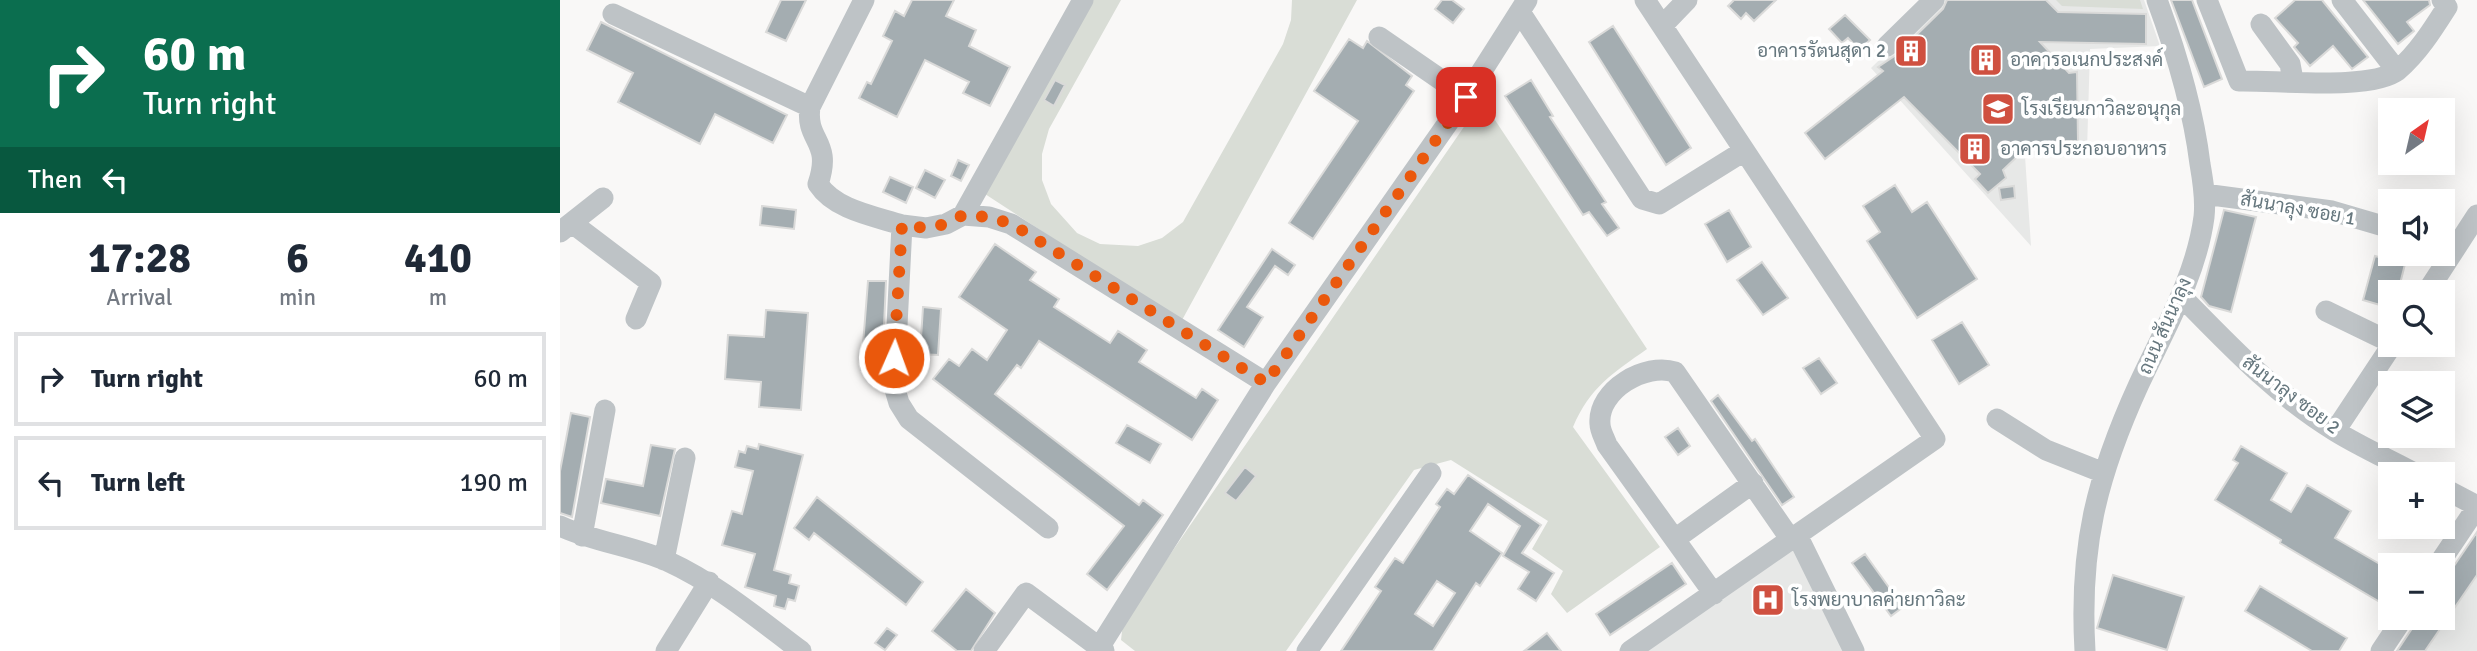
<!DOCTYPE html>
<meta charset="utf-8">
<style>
:root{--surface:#fff;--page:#f2f2f3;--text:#1f2937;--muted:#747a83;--line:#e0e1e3}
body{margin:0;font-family:Signika,Sarabun,sans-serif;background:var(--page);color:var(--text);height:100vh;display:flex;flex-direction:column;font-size:26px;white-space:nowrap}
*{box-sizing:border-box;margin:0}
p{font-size:23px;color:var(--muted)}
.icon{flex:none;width:38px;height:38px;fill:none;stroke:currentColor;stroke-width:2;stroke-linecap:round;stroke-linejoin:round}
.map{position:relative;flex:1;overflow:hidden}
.drawer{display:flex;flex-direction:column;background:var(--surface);width:560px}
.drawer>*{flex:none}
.guide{background:#0b6e4f;color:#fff;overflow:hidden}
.needle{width:46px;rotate:34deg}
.fabs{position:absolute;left:1818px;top:98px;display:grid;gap:14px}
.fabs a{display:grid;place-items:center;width:77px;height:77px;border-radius:0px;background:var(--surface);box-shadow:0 7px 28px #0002;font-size:35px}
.pin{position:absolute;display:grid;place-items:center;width:60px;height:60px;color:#fff;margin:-30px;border-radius:14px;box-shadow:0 4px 10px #0006}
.me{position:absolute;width:77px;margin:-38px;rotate:2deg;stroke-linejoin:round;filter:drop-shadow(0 0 5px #0008)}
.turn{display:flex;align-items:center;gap:24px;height:147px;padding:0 28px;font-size:32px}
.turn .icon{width:91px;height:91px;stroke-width:2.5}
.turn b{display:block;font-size:49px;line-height:60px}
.then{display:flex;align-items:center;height:66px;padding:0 28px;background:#0003;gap:14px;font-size:26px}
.eta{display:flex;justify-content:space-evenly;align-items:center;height:119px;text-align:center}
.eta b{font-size:42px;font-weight:700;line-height:49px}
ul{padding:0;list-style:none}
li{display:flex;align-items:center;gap:21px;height:94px;margin:0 14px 10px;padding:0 14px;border:4px solid var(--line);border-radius:0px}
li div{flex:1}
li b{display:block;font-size:26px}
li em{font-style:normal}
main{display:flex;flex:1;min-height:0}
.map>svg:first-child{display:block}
.built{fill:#e7e8e7}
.green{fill:#d9ddd6}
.building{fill:#a4adb1;stroke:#dadad9;stroke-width:2;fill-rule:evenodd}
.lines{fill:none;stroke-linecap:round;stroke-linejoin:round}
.minor{stroke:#bec3c6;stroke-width:21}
.route{stroke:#ea580c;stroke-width:12;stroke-dasharray:0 21.6}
.labels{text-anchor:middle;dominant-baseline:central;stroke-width:7;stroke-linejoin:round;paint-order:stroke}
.poi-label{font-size:19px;fill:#66777e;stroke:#fff;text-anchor:start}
.street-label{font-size:19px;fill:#66777e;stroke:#fff}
</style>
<main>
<section class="drawer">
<div class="guide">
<div class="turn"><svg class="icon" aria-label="right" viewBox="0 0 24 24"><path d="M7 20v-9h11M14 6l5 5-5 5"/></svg><div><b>60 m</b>Turn right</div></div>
<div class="then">Then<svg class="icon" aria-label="left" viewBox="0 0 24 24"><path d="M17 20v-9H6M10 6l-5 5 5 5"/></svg></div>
</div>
<div class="eta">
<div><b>17:28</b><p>Arrival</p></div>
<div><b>6</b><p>min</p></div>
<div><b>410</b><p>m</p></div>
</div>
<ul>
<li><svg class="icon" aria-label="right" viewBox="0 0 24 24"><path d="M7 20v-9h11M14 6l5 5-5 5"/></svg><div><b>Turn right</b></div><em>60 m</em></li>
<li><svg class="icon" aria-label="left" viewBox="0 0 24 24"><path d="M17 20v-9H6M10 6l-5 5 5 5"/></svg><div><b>Turn left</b></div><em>190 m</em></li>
</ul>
</section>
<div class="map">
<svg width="1917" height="651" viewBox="0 0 1917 651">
<rect width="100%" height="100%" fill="#f9f8f7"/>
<path class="built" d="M1381,0H1584L1600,46L1530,49L1527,151L1465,156L1471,246L1311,68Z
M1917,534V651H1836L1859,618H1883Z
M1238,537L1293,651H1078Z"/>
<path class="green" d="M531,0H561L489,129L482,154V180L491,204L517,233L540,244L578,246L602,238L623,222L723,44L731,20L732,0H797L621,322L425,194Z
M1496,0H1580L1583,9L1502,6Z
M929,111L1087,349C1053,373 1030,387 1013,427L1100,547L1007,613L991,594L1003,571L972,549L988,521L891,460L854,470L726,651H575L561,640L563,623L910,118Z"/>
<path class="building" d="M221,0H246L226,41L206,32Z
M352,0H394L386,16L416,30L409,46L450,67L430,106L403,93L409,82L365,60L337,117L299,98L307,82L311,84L332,41L323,36L335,11L344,16Z
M882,0H892L904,9L893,23L875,9Z
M1174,0H1216L1194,21L1186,13L1181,19L1168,6Z
M1387,0H1486L1498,12L1586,14V44L1480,42L1509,73L1517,72L1518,141L1491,142L1492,146L1461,153L1443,170L1446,178L1428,193L1415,179L1420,174L1344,97L1265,159L1245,133L1323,71L1318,67L1336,55L1383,9Z
M1611,0H1632L1662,79L1644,87Z
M1735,0H1762L1808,57L1792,69L1773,46L1750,66L1734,47L1738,43L1715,18Z
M1803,0H1869L1870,5L1847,22L1854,31L1838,44Z
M1285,15L1310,40L1299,50L1288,38L1282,43L1269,29Z
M41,22L227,115L213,143L155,114L140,144L58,102L73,73L27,50Z
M1053,26L1131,148L1106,165L1029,42Z
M789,39L803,48L807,41L852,76L846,85L854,91L753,239L729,223L798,121L754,91Z
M495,80L505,85L494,106L484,100Z
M971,80L993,116L990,117L1046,202L1042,204L1059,228L1047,236L1029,212L1023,215L945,96Z
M398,160L409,165L401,181L391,176Z
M365,170L385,180L375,198L356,188Z
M330,177L353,187L346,203L323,192Z
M1335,185L1352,212L1367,202L1417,279L1357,318L1307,241L1320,232L1303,206Z
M1454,186L1455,198L1441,200L1439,188Z
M202,206L236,210L234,229L200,225Z
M1169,210L1191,247L1167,262L1145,224Z
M1664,210L1696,217L1671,312L1649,306L1641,297Z
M435,244L476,272L470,280L499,299L494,307L550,343L558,331L587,350L579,362L636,398L642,389L658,400L632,440L479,341L461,368L457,365L435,394L579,505L583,500L603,515L547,590L527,574L564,526L373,379L389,359L399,366L412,349L427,360L447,330L399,297Z
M712,249L735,265L728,275L715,266L687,307L703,317L684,347L658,330Z
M1815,256L1845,264L1838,292H1830V308L1803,300Z
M1202,262L1228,298L1203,315L1177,280Z
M308,281H326L322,371L301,370Z
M363,307L381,309L378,355L360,354Z
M206,310L248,313L241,410L199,407L201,382L165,379L168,335L204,337Z
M1402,322L1429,365L1399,384L1372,340Z
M1259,358L1277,383L1261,394L1243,368Z
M1158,395L1192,441L1195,439L1234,497L1222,505L1151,401Z
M11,413L30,417L12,517L0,513V471Z
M567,425L601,444L590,463L556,443Z
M1118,428L1130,446L1118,455L1105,437Z
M199,444L243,455L214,570L231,575L229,583L239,586L235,601L228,599L225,609L214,606L216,596L185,587L195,554L162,545L172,511L182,514L193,471L175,467L179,451L185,453L187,446L198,449Z
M91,445L115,449L100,516L41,503L46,479L83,486Z
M1681,446L1727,473L1711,500L1731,512L1747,485L1791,511L1775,538L1830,570V608L1720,543L1721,540L1655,500L1678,463L1673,460Z
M685,467L696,476L676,501L665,493Z
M908,475L981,525L962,553L994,573L976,601L958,589L969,572L943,556L960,526L928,504L910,531L942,553L920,586L916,583L873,651H781L821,591L815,587L835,558L843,563L880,507L876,504L887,489L894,494ZM877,581L895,593L873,626L855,614Z
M257,497L363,582L346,605L254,533L249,540L234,528Z
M1917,532V575L1865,651H1837L1859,618H1883V582Z
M1305,554L1343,607L1331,616L1292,563Z
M1112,563L1126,584L1050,635L1036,614Z
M1553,575L1624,597L1607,650L1537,628Z
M1700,586L1787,638L1779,651H1752L1685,611Z
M406,589L435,613L411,651H397L372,631Z
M327,628L337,635L325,650L315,643Z
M987,633L1001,651H964Z"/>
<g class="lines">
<path class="minor" d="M304,0L250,107C245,142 273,140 258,184C275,210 314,216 342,225L334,386L339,403L349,419L488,528
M1647,0L1679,81C1716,80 1812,91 1838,70C1858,53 1873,29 1887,7L1882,0
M1782,0L1837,71
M960,12L1082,199L1099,204L1184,151
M53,14L250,107
M1701,24L1730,64L1733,80
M1102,26L1127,0
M819,37L906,97
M1327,46L1374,0
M1644,194L1772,211L1830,228
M403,215L523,0
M12,223L91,283L76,319
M342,225L366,228L386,224L403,215L429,217L451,224L706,383
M0,232L43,198
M1867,292L1917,215
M1621,296C1669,345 1716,395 1775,431C1801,447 1830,460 1856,474
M1766,311L1830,342
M1437,419L1486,450L1544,473
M1775,431L1832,345
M1883,488L1917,506
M0,526C34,542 73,546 107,561C157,584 197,618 241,651
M22,536L45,410
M1238,537L1294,651
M1115,539L1193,483
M104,560L125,458
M1878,565L1917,507
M1154,594L1047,445C1045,439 1040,431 1040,424C1037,390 1086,362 1115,372L1231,540
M106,651L149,582
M424,651L466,593L544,651
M537,651L706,383L899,107L967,0
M747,651L871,473
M1070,651L1375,439L1085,0
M1525,651C1519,548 1536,478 1579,384C1604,330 1636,277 1644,217C1646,199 1643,181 1640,164C1633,107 1617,54 1597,0
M1821,651L1843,618"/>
</g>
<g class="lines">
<path class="route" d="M334,358L342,225L366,228L386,224L403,215L429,217L452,224L706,383L906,97"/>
</g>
<defs>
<symbol id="building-square" viewBox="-11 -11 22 22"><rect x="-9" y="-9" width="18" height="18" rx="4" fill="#cf5040" stroke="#fff"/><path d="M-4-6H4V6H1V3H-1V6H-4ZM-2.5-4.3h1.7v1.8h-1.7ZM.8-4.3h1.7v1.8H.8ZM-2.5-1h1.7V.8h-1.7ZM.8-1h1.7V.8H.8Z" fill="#fff"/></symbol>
<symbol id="school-square" viewBox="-11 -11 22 22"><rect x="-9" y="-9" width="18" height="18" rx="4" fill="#cf5040" stroke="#fff"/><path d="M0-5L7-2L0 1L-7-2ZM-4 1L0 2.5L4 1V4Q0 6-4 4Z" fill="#fff"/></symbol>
<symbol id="hospital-square" viewBox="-11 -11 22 22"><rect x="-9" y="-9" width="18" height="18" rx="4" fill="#cf5040" stroke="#fff"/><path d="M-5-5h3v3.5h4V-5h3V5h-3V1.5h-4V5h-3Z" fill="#fff"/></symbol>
</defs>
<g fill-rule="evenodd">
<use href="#building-square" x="1332" y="32" width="38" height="38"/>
<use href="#building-square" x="1407" y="41" width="38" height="38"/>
<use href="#school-square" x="1419" y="90" width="38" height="38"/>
<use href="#building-square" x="1396" y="130" width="38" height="38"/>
<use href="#hospital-square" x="1189" y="581" width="38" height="38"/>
</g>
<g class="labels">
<g class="poi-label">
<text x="1326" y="51" text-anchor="end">อาคารรัตนสุดา 2</text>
<text x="1450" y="60">อาคารอเนกประสงค์</text>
<text x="1462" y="109">โรงเรียนกาวิละอนุกุล</text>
<text x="1440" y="149">อาคารประกอบอาหาร</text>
<text x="1232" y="600">โรงพยาบาลค่ายกาวิละ</text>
</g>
<g class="street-label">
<text transform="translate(1738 209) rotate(10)">สันนาลุง ซอย 1</text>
<text transform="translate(1605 326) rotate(-66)">ถนน สันนาลุง</text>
<text transform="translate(1731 395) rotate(37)">สันนาลุง ซอย 2</text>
</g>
</g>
</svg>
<div class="fabs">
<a><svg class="needle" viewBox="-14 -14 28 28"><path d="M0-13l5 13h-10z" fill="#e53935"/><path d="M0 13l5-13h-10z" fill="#747a83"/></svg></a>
<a><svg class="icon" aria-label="sound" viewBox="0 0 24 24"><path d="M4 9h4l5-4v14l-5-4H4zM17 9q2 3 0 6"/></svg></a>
<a><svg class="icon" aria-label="search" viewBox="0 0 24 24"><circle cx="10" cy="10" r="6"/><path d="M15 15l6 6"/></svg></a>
<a><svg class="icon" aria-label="layers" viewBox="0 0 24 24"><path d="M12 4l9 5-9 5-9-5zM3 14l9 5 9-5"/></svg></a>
<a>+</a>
<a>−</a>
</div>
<div class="pin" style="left:906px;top:97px;background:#d93025"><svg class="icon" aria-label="arrive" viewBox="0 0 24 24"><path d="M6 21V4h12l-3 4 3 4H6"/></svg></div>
<svg class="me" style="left:334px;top:358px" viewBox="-20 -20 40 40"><circle r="17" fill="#ea580c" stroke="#fff" stroke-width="3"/><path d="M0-11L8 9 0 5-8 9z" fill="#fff"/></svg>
</div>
</main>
